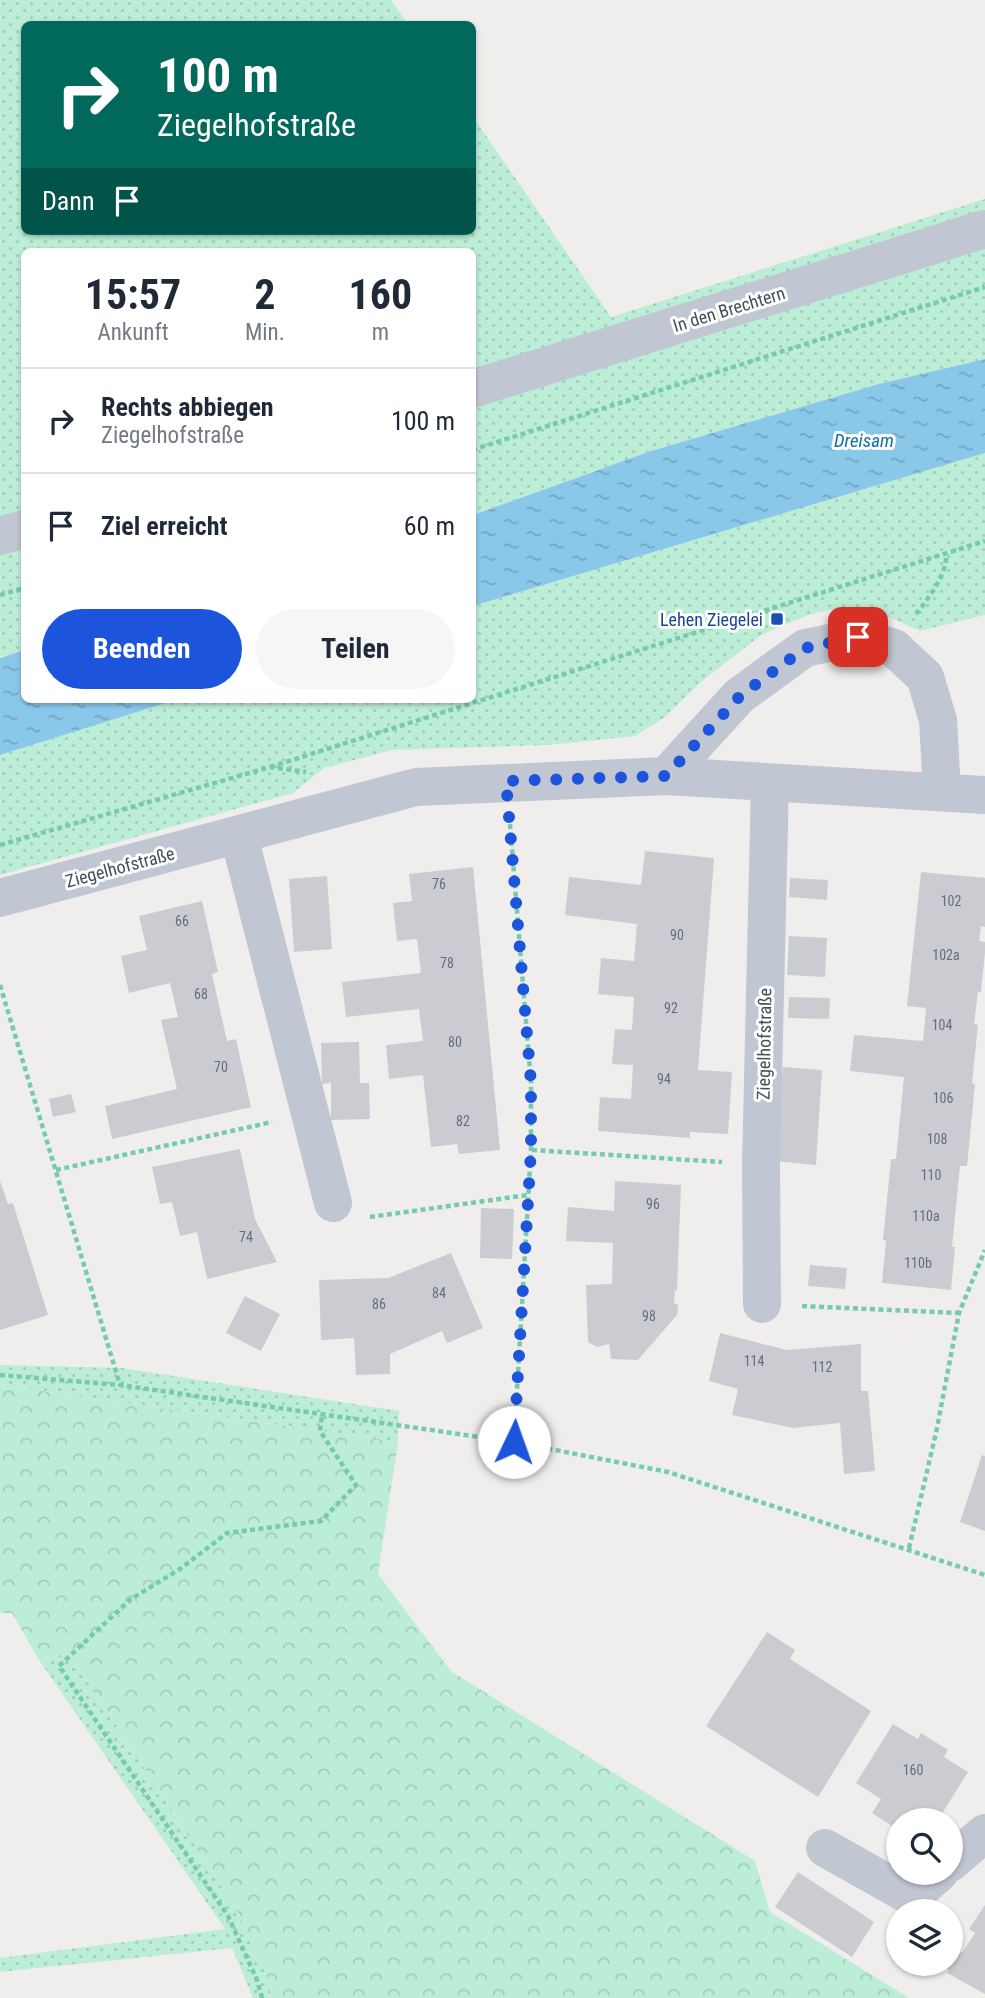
<!DOCTYPE html>
<html lang="de">
<meta charset="utf-8">
<style>
:root{--surface:#fff;--page:#f6f6f7;--text:#1f2937;--muted:#747a83;--line:#e0e1e3;--accent:#1c55db}
body{margin:0;font-family:"Roboto Condensed",sans-serif;background:var(--page);color:var(--text);height:100vh;display:flex;flex-direction:column;font-size:26px;white-space:nowrap}
*{box-sizing:border-box;margin:0}
p{font-size:23px;color:var(--muted)}
.icon{flex:none;width:38px;height:38px;fill:none;stroke:currentColor;stroke-width:2;stroke-linecap:round;stroke-linejoin:round}
.map{position:relative;flex:1;overflow:hidden}
.panel{position:absolute;left:21px;top:248px;width:455px;height:455px;display:flex;flex-direction:column;background:var(--surface);border-radius:10px;box-shadow:0 2px 5px #0004}
.panel>*{flex:none}
.top-card{position:absolute;left:21px;top:21px;width:455px;height:214px;border-radius:10px;box-shadow:0 2px 5px #0004;background:#00695c;color:#fff;overflow:hidden}
.buttons{position:absolute;left:886px;top:1808px;display:grid;gap:14px}
.buttons a{display:grid;place-items:center;width:77px;height:77px;border-radius:50%;background:var(--surface);box-shadow:0 2px 5px #0004;font-size:35px}
.pin{position:absolute;display:grid;place-items:center;width:60px;height:60px;color:#fff;margin:-30px;border-radius:14px;box-shadow:0 4px 10px #0006}
.me{position:absolute;width:77px;margin:-38px;rotate:3deg;stroke-linejoin:round;filter:drop-shadow(0 0 5px #0008)}
.turn{display:flex;align-items:center;gap:24px;height:147px;padding:0 21px;font-size:32px}
.turn .icon{width:91px;height:91px;stroke-width:2.5}
.turn b{display:block;font-size:49px;line-height:60px}
.then{display:flex;align-items:center;height:66px;padding:0 21px;background:#0003;gap:14px;font-size:26px}
.eta{display:flex;justify-content:space-evenly;align-items:center;height:119px;text-align:center}
.eta b{font-size:42px;font-weight:700;line-height:49px}
.primary-button{display:flex;gap:14px;margin-top:auto;padding:14px 21px}
.primary-button a{flex:1;height:80px;border-radius:42px;background:var(--accent);color:#fff;font-size:28px;font-weight:700;line-height:80px;text-align:center}
.primary-button a+a{background:var(--page);color:var(--text)}
ul{padding:0;list-style:none}
li{display:flex;align-items:center;gap:21px;height:105px;padding:0 21px;border-top:2px solid var(--line)}
li div{flex:1}
li b{display:block;font-size:26px}
li em{font-style:normal}
.map>svg:first-child{display:block}
.grass{fill:url(#grass-dots)}
.forest{fill:url(#forest-crowns)}
.water{fill:url(#water-ripples)}
.building{fill:#caccd2}
.lines{fill:none;stroke-linecap:round;stroke-linejoin:round}
.path{stroke:#75cbac;stroke-width:4.5;stroke-dasharray:5 3.5;stroke-linecap:butt}
.minor{stroke:#c1c7d2;stroke-width:38}
.route{stroke:#1c55db;stroke-width:12;stroke-dasharray:0 21.6}
.transit-dot{fill:#1a4fb4;stroke:#fff;stroke-width:2.5}
.labels{text-anchor:middle;dominant-baseline:central;stroke-width:6;stroke-linejoin:round;paint-order:stroke}
.number-label{font-size:14px;fill:#676e78}
.street-label{font-size:18px;fill:#464e5a;stroke:#fff}
.transit-label{font-size:18px;fill:#164399;stroke:#fff;text-anchor:end}
.water-label{font-size:19px;font-style:italic;fill:#0f70a4;stroke:#fff}
</style>
<div class="map">
<svg width="985" height="1998" viewBox="0 0 985 1998">
<defs>
<pattern id="grass-dots" width="8" height="8" patternUnits="userSpaceOnUse" patternTransform="scale(1.75)"><rect width="8" height="8" fill="#bcedd6"/><path d="M2 2h.1M6 6h.1" fill="none" stroke="#a3cdba" stroke-width="1.8" stroke-linecap="round"/></pattern>
<pattern id="forest-crowns" width="20" height="18" patternUnits="userSpaceOnUse" patternTransform="scale(1.75)"><rect width="20" height="18" fill="#bcedd6"/><path d="M2 6a3 3 0 1 1 6 0M12 15a3 3 0 1 1 6 0" fill="none" stroke="#a3cdba"/></pattern>
<pattern id="water-ripples" width="26" height="14" patternUnits="userSpaceOnUse" patternTransform="scale(1.75)"><rect width="26" height="14" fill="#8ac8ea"/><path d="M2 4q2-2 4 0t4 0M15 11q2-2 4 0t4 0" fill="none" stroke="#73a5c1"/></pattern>
</defs>
<rect width="100%" height="100%" fill="#f0eeed"/>
<path class="grass" d="M0,0H391L408,24H24V231H472L473,117L611,317L985,199V359L879,384L651,451L473,515L472,252H24V650L0,657Z
M985,453V615L920,631L878,612L833,609L808,615L761,635L702,681L665,717L635,736L548,745L392,750L324,768L293,793L0,875V755L173,700H472L473,606Z
M0,1365L122,1368L399,1411L398,1442L0,1385Z
M69,1653L235,1907L265,1972L272,1998H253L232,1948L0,1972V1958L225,1929L39,1660Z"/>
<path class="forest" d="M0,1385L398,1442L378,1574L451,1671L755,1861L770,1912L909,1998H272L265,1972L235,1907L69,1653L39,1660L12,1613H0Z"/>
<path class="water" d="M985,359V453L473,606V515L651,451L879,384Z
M24,650V700H175L0,755V658Z"/>
<path class="building" d="M645,851L714,858L698,1070L732,1072L728,1134L690,1132V1138L598,1131L600,1097L631,1099L633,1065L612,1064L615,1029L632,1030L634,997L598,994L601,958L634,961L637,924L565,915L569,877L641,885Z
M473,867L500,1150L459,1154L457,1144L431,1147L423,1075L389,1079L386,1045L423,1041L419,1009L346,1017L342,982L421,973L417,939L397,941L393,903L412,901L409,874Z
M921,872L985,878V927L981,926L979,941L985,942V952L981,992H978L974,1024L978,1025L972,1083L975,1084L967,1166H960L952,1247H955L951,1290L882,1283L886,1240H883L891,1159H896L904,1077L850,1071L854,1035L923,1041L926,1008L907,1006Z
M327,876L332,949L294,952L289,879Z
M790,878L828,880L827,900L789,897Z
M202,901L218,972L212,974L227,1041L236,1039L251,1107L112,1139L105,1106L177,1089L161,1020L178,1017L170,983L129,993L121,956L147,950L139,916Z
M789,936L827,938L825,977L787,975Z
M789,997L830,998L829,1019L788,1018Z
M359,1042L360,1083H369L370,1119L331,1120V1083L322,1084L321,1043Z
M783,1067L822,1070L816,1165L774,1161Z
M71,1094L76,1112L53,1117L49,1099Z
M240,1149L255,1219L277,1262L207,1279L197,1232L180,1236L172,1202L160,1204L152,1167Z
M0,1181L8,1204L13,1203L48,1315L0,1330Z
M615,1181L681,1185L677,1290H675L674,1304H678L677,1315L638,1360L611,1359L609,1344L597,1347L588,1342L586,1285L612,1284L613,1243L566,1241L568,1207L614,1211Z
M481,1208L514,1209L512,1259L480,1258Z
M451,1253L483,1328L447,1343L442,1331L390,1354V1374L356,1375L354,1338L321,1340L319,1280L388,1278Z
M810,1265L847,1268L845,1289L808,1286Z
M245,1296L280,1314L261,1351L226,1333Z
M720,1333L786,1350L861,1344V1391H868L875,1471L844,1474L840,1423L793,1428L732,1415L738,1389L709,1381Z
M982,1455L985,1456V1531L960,1522Z
M767,1632L795,1650L790,1659L871,1711L818,1797L706,1726Z
M893,1724L918,1739L921,1733L948,1750L944,1757L968,1772L938,1820H914L906,1815L903,1820H898V1830L872,1813L881,1799L856,1783Z
M798,1872L874,1922L852,1957L775,1907Z
M985,1905V1994L947,1973L949,1970L946,1968L958,1950L962,1953L975,1933L969,1929Z"/>
<g class="lines">
<path class="path" d="M472,450L985,287
M0,595L24,588
M916,614C928,599 948,573 946,554
M270,767L985,541
M510,824L531,1083V1150L514,1442
M0,845L270,767L306,772
M0,985L120,1385
M532,1150L722,1162
M56,1170L272,1122
M370,1217L528,1195
M802,1306L959,1313
M0,1375L120,1385L514,1442L668,1472L985,1575
M909,1548L936,1433L959,1313L985,1250
M262,1998L257,1980L228,1916L59,1666L131,1599L180,1569L227,1533L321,1521L356,1485L320,1431L322,1415"/>
<path class="minor" d="M472,389L985,229
M0,536L24,529
M666,776L739,696L805,648L858,637L894,648L925,677L938,720L942,791
M239,836L333,1203
M0,898L416,787L666,776L985,795
M762,1304L761,1164L770,783
M825,1848L912,1897L940,1872
M950,1863L985,1833"/>
</g>
<g class="lines">
<path class="route" d="M514,1442L531,1150V1083L506,781L666,776L740,696L805,648L858,637"/>
</g>
<rect class="transit-dot" x="770" y="612" width="14" height="14" rx="3.5"/>
<g class="labels">
<g class="number-label">
<text x="439" y="884">76</text>
<text x="951" y="901">102</text>
<text x="182" y="921">66</text>
<text x="677" y="935">90</text>
<text x="946" y="955">102a</text>
<text x="447" y="963">78</text>
<text x="201" y="994">68</text>
<text x="671" y="1008">92</text>
<text x="942" y="1025">104</text>
<text x="455" y="1042">80</text>
<text x="221" y="1067">70</text>
<text x="664" y="1079">94</text>
<text x="943" y="1098">106</text>
<text x="463" y="1121">82</text>
<text x="937" y="1139">108</text>
<text x="931" y="1175">110</text>
<text x="653" y="1204">96</text>
<text x="926" y="1216">110a</text>
<text x="246" y="1237">74</text>
<text x="918" y="1263">110b</text>
<text x="439" y="1293">84</text>
<text x="379" y="1304">86</text>
<text x="649" y="1316">98</text>
<text x="754" y="1361">114</text>
<text x="822" y="1367">112</text>
<text x="913" y="1770">160</text>
</g>
<g class="street-label">
<text transform="translate(729 309) rotate(-17)">In den Brechtern</text>
<text transform="translate(120 867) rotate(-15)">Ziegelhofstraße</text>
<text transform="translate(764 1044) rotate(-89)">Ziegelhofstraße</text>
</g>
<g class="transit-label">
<text x="763" y="619">Lehen Ziegelei</text>
</g>
<g class="water-label">
<text x="864" y="440">Dreisam</text>
</g>
</g>
</svg>
<div class="buttons">
<a><svg class="icon" aria-label="search" viewBox="0 0 24 24"><circle cx="10" cy="10" r="6"/><path d="M15 15l6 6"/></svg></a>
<a><svg class="icon" aria-label="layers" viewBox="0 0 24 24"><path d="M12 4l9 5-9 5-9-5zM3 14l9 5 9-5"/></svg></a>
</div>
<div class="pin" style="left:858px;top:637px;background:#d93025"><svg class="icon" aria-label="arrive" viewBox="0 0 24 24"><path d="M6 21V4h12l-3 4 3 4H6"/></svg></div>
<svg class="me" style="left:514px;top:1442px" viewBox="-20 -20 40 40"><circle r="19" fill="#fff"/><path d="M0-13L10 11 0 6-10 11z" fill="#1c55db"/></svg>
<div class="top-card">
<div class="turn"><svg class="icon" aria-label="right" viewBox="0 0 24 24"><path d="M7 20v-9h11M14 6l5 5-5 5"/></svg><div><b>100 m</b>Ziegelhofstraße</div></div>
<div class="then">Dann<svg class="icon" aria-label="arrive" viewBox="0 0 24 24"><path d="M6 21V4h12l-3 4 3 4H6"/></svg></div>
</div>
<section class="panel">
<div class="eta">
<div><b>15:57</b><p>Ankunft</p></div>
<div><b>2</b><p>Min.</p></div>
<div><b>160</b><p>m</p></div>
</div>
<ul>
<li><svg class="icon" aria-label="right" viewBox="0 0 24 24"><path d="M7 20v-9h11M14 6l5 5-5 5"/></svg><div><b>Rechts abbiegen</b><p>Ziegelhofstraße</p></div><em>100 m</em></li>
<li><svg class="icon" aria-label="arrive" viewBox="0 0 24 24"><path d="M6 21V4h12l-3 4 3 4H6"/></svg><div><b>Ziel erreicht</b></div><em>60 m</em></li>
</ul>
<div class="primary-button"><a>Beenden</a><a>Teilen</a></div>
</section>
</div>
